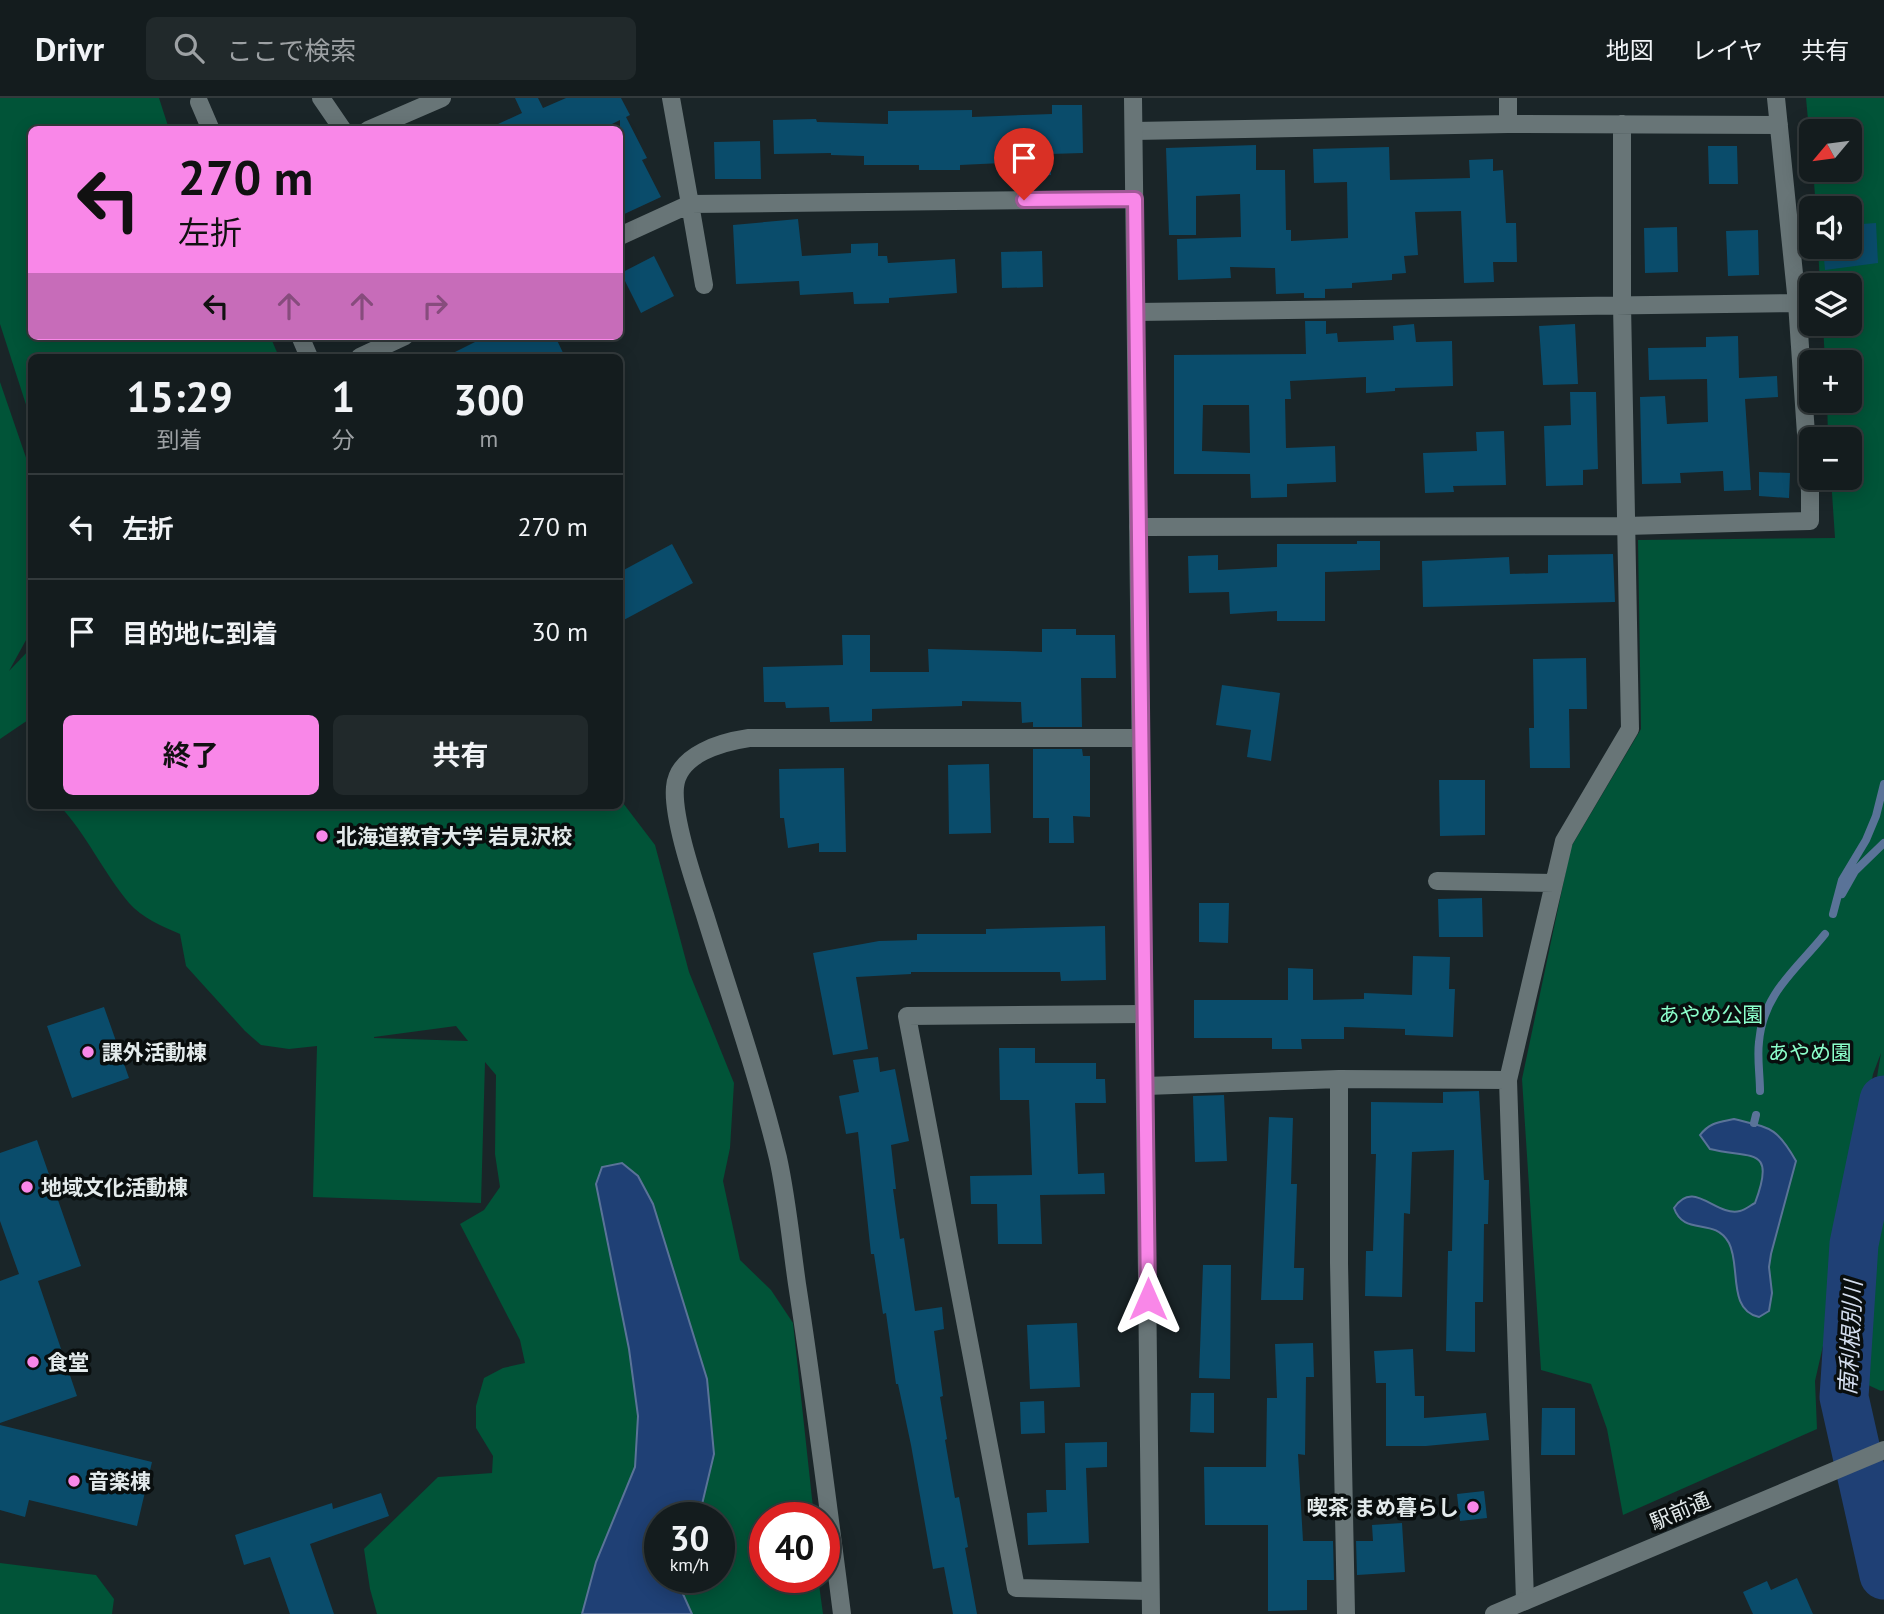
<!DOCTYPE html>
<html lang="ja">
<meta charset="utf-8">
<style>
:root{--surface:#141c1e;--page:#21292b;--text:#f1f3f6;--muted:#9da1a4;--line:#333a3c;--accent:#f987e8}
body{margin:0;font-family:"PT Sans","Noto Sans JP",sans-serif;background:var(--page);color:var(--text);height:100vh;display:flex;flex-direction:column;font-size:26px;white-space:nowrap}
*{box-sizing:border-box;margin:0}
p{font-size:23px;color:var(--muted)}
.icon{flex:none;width:38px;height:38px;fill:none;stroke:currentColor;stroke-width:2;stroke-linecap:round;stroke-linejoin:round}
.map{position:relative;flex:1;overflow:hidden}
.sheet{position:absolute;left:28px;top:256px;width:595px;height:455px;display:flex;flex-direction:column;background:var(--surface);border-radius:10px;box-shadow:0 4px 18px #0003,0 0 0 2px var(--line)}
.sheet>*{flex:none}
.banner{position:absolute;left:28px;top:28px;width:595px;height:214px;border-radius:10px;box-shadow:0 4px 18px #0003,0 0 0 2px var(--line);background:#f987e8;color:#111;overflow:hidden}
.needle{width:46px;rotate:241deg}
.fabs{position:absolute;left:1799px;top:21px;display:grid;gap:14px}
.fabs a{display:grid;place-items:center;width:63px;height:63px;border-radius:10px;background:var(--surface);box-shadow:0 4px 18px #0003,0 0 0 2px var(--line);font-size:35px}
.speed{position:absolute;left:644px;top:1404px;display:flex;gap:14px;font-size:35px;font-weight:700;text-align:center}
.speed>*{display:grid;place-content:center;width:91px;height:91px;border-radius:50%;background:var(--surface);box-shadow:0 4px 18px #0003,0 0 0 2px var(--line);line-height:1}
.speed small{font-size:18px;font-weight:400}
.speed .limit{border:10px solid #d22;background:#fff;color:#111}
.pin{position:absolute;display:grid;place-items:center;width:60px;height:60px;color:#fff;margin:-72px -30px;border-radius:50% 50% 50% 0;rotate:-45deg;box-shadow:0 0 7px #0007}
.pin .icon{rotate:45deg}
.me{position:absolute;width:77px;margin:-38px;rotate:0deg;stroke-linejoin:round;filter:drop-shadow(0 0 5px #0008)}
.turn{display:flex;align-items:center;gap:24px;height:147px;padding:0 35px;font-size:32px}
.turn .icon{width:91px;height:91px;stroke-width:2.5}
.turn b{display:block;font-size:49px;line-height:60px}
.lanes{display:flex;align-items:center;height:66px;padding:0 35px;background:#0003;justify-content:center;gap:35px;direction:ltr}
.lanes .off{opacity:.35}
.eta{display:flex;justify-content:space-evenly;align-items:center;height:119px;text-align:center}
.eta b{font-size:42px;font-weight:700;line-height:49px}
.button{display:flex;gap:14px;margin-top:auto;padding:14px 35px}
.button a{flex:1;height:80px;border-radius:10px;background:var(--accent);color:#111;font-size:28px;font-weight:700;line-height:80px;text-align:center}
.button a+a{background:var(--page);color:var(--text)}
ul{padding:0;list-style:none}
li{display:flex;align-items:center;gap:21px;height:105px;padding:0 35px;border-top:2px solid var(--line)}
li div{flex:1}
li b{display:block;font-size:26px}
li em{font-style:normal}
header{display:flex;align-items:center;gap:42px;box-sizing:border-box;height:98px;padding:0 35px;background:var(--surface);border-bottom:2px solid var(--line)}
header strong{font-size:33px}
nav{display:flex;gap:38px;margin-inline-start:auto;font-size:24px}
.search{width:490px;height:63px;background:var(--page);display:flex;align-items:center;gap:18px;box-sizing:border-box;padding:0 24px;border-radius:10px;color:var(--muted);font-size:26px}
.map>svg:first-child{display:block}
.green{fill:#015438;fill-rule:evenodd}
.water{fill:#1f4075;stroke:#5a7398;stroke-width:2}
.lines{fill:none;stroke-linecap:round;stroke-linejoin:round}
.stream{stroke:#5a7398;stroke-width:8}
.river{stroke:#1f4075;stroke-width:49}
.building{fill:#0a4c6b;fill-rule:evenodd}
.minor{stroke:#687577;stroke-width:18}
.tertiary{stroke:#687577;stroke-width:18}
.route-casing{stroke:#a25897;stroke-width:18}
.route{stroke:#f987e8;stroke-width:12}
.poi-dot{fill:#f987e8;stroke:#090e0e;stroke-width:2.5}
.labels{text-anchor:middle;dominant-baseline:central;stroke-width:7;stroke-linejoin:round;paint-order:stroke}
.poi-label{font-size:21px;font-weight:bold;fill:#e3eaeb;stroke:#090e0e;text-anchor:start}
.park-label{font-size:21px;fill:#8bfeca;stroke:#090e0e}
.street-label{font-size:21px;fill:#e3eaeb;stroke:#090e0e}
.water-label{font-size:23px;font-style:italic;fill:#d4deef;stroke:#090e0e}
</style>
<header>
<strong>Drivr</strong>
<div class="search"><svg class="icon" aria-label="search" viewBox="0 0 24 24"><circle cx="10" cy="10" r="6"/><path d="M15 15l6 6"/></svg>ここで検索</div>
<nav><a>地図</a><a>レイヤ</a><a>共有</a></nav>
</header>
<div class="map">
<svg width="1884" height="1516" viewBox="0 0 1884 1516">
<rect width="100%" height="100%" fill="#1a2528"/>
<path class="green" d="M0,0H159L169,31L32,32V238H270L279,259H32L31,322L0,226Z
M1806,0H1884V1292L1881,1293L1853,1280L1845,1171L1881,955L1873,976L1830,1217L1815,1283L1817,1331L1623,1417L1607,1331L1591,1286L1541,1272L1522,981L1571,749L1641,631L1638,442L1835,440L1831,380H1850V341H1819L1828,337L1827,303H1850V264H1825L1823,226H1850V187H1820L1818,149H1850V110H1816L1813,72H1850V33H1811V55Z
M0,284L32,377L31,533L9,573L31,550V620L0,641Z
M620,677L623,705L655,747L689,874L734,985L730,1050L723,1083L740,1162L771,1192L793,1225L814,1419H765V1479H818L823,1516H686L679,1479H719V1419H688L651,1322L637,1438L602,1516H377L370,1491L364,1451L438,1379L492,1375L493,1358L476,1330V1308L484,1280L503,1270L525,1265L520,1242L460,1126L484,1112L500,1089L495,1056L496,977L485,964L481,1105L313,1099L317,948L289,951L261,947L245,933L186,868L180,836C162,828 142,820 129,805C103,774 87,737 59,707H620ZM456,928L468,943L374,940V939Z
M0,1465L96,1477L114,1501L112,1516H0Z"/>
<path class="water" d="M1734,1021C1770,1030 1776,1028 1796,1063L1771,1156L1769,1169L1772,1195L1769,1213L1759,1219C1727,1212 1741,1168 1729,1145C1714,1118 1684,1139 1674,1110C1694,1080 1715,1119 1740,1113C1745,1112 1751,1107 1755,1105C1777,1047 1750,1061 1710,1051L1700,1037C1710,1024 1720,1024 1734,1021Z
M622,1065L638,1078L653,1106L707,1281L714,1356L699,1419H660V1479H686L683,1496L692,1516H582L596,1464L635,1369L638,1318L629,1251L596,1086L602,1069Z"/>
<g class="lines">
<path class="stream" d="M1842,796L1855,773L1884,745
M1833,816L1842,782L1866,742L1876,718L1884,686
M1760,993C1760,977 1757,960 1759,944C1763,895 1797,871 1825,836
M1754,1025L1756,1017"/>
<path class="river" d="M1884,1002L1854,1146L1844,1299L1884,1477"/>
</g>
<path class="building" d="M515,0H538L543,10L566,0H621L630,17L626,19L647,60L642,62L661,99L620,118V22L600,32H485L522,15Z
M1052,7H1082L1083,55L1050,56L1051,77H1026V64L960,67V72H919V67H864V58L831,57V55L774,56L773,22L816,21L817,24L888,26V13L972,12V19L1052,16Z
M760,43L761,81H715L714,44Z
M1256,47V72H1285L1286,132H1291V143L1348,140L1347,84L1314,85L1313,51L1389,49L1390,82L1470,80L1469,62L1493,61V73L1503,72L1506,125H1516L1517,164H1493L1494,184L1464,185L1461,113L1415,114L1418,157L1404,158L1406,175L1392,176V182L1352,185V190L1325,191V200H1304V195L1276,196L1275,170L1230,169L1231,180L1178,182L1177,141L1241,139L1240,96L1196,98V137H1169L1166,50Z
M1708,48H1737L1738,86H1709Z
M1842,96L1853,100L1862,126L1876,125L1878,165L1825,172L1823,149H1850V110H1830L1829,99Z
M798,121L802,158L851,155V146L878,145V158H887L888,165L955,161L957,195L889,200V205L854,206L853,194L800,197L799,183L736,186L733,127Z
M1677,129L1678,174L1645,175L1644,130Z
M1758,132L1759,177L1728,178L1726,133Z
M1042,153L1043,189L1002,190L1001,154Z
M654,158L674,198L641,215L621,175Z
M1305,223H1326V236L1337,235L1338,244L1394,242L1393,228L1414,226L1416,244L1452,243L1453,288L1395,290V293L1366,295V279L1290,283L1291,301H1285L1286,350L1335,348L1336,384L1287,386V399L1251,400L1250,376H1174V257L1306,256ZM1203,307H1249L1250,355L1202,353Z
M1575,226L1578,286L1543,287L1539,228Z
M487,238H555L565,259H445Z
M1738,238L1739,280L1777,278L1778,299L1745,301L1751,392L1724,393L1723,373L1680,375L1681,385L1642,386L1640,299L1665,298L1667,326L1708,324L1707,281L1649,282L1648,250L1706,249V239Z
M1570,294H1596L1598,371L1583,372V387L1546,388L1544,328L1571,327Z
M1504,333L1506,387L1453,388L1454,394L1425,395L1423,355L1477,353L1476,334Z
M1759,374L1790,375L1789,400L1759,398Z
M1357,443H1380V472L1325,474V523H1277V513L1230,516L1229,494L1189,495L1188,458L1218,457V472L1277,469V446H1357Z
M672,446L693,485L620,524V474Z
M1613,456L1615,504L1423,509L1422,463L1509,459L1510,476L1548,475V457Z
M1042,531H1076V537H1115L1116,580H1081L1082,629H1033V624L1022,625L1021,604L962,603V608L872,611V623L830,624L829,609L786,610L785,604H764L763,569L843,567L842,537H870V574H929L928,551L1042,554Z
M1586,560L1587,611H1569L1570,670H1530L1529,630H1534L1533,561Z
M1222,587L1280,595L1271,663L1247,659L1251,632L1216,627Z
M1033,651H1082L1083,658H1090V719L1073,718L1074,745H1049V720H1033Z
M989,666L991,735L949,736L948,667Z
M844,670L846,754H819V745L788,750L784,720H780L779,671Z
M1439,682H1485V737L1440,738Z
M1482,800L1483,839H1439L1438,801Z
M1199,805H1229L1228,845L1199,844Z
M1105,828L1106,882L1061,883L1060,874H911V876L856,879L868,951L833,957L813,855L879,843L917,842V836H986V831Z
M1413,858L1450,859L1449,891H1455L1453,939L1405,937V931L1344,929V941H1301L1302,951H1272V940H1194V902H1288V870L1313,871V902L1364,901V895L1412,897Z
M104,909L129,980L72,1000L47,928Z
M999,950H1035V965H1096V981H1105L1106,1005H1075L1078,1076L1104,1075L1105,1096L1040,1097L1042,1146H998L997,1106H971L970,1078L1032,1077L1029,1002H1000Z
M878,959L880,974L895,971L909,1043L891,1047L896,1091H893L900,1141L904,1140L915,1213L942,1209L944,1231L934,1233L943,1298L940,1299L947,1341L945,1342L955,1400L959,1399L968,1449L965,1450L977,1516H953L944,1469L933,1471L911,1347L898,1286H896L886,1215L883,1216L874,1156H871L858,1034L846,1036L839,998L859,994L853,962Z
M1479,993L1484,1082H1489L1488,1126H1484L1483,1204H1475V1254L1446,1253L1448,1153H1452L1454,1052L1412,1054L1410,1116L1404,1115L1402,1199L1365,1198L1366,1153H1373L1376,1056H1371V1004L1443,1005V994Z
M1224,997L1227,1063L1195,1064L1193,998Z
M1269,1019L1293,1020L1291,1086H1297L1294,1170H1304L1303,1202H1261Z
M37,1042L81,1168L38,1183L77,1298L0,1325V1183L19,1176L0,1123V1055Z
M1203,1167H1231L1230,1281L1199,1280Z
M1077,1225L1080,1289L1030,1291L1027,1227Z
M1313,1245L1314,1279H1306L1305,1357L1298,1356L1303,1443H1333L1334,1482H1307V1512L1268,1513V1427H1205L1204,1369H1266L1267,1300H1277L1275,1246Z
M1413,1251L1415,1298H1424V1320L1486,1315L1489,1342L1426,1348H1386V1285H1376L1374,1253Z
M1191,1295H1214V1335L1190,1334Z
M1044,1303L1045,1335L1021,1336L1020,1304Z
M1542,1310H1575V1357H1541Z
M0,1327L152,1364L137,1428L29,1402L25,1419L0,1412Z
M1107,1344V1369L1086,1370L1089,1445L1028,1447L1027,1415L1047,1414L1046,1392H1066L1065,1345Z
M1484,1393L1487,1420L1460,1423L1457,1396Z
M381,1395L389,1418L310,1446L334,1516H290L270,1459L244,1467L235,1437L332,1405L333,1411Z
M1402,1425L1405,1474L1357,1477L1356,1443H1373L1372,1427Z
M1797,1480L1813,1516H1753L1743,1494L1767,1483L1771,1492Z"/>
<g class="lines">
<path class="minor" d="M321,0L343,32
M1508,0V26
M199,4L211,32
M368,32L442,0
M1134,33L1508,26L1779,27
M620,138L690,106L671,0
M704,187L690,106L1135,101
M1136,214L1797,205
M300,238L309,259
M360,259L405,238
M1138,429L1626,428L1810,423V394L1797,205L1776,0
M1437,783L1554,785
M1144,916L907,918L1016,1490L1150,1493
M1339,981V1165L1346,1516
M1146,988L1339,981L1508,982
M1525,1503L1508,982L1564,743L1630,631L1622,206V26
M842,1516C828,1406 814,1296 797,1186C791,1144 787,1101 778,1060C758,978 730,898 705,817C695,786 672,720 675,689C678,656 722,644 749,640H1141"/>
<path class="tertiary" d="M1133,0L1151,1516
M1494,1516L1884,1352"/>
</g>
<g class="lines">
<defs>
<path id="route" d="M1024,102L1135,101L1148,1201"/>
</defs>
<use href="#route" class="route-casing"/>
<use href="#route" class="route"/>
</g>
<g class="poi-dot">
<circle cx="322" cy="738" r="7"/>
<circle cx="88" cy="954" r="7"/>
<circle cx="27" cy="1089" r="7"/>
<circle cx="33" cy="1264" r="7"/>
<circle cx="74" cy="1383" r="7"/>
<circle cx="1473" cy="1409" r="7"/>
</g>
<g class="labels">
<g class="poi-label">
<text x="336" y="738">北海道教育大学 岩見沢校</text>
<text x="102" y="954">課外活動棟</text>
<text x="41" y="1089">地域文化活動棟</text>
<text x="47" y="1264">食堂</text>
<text x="88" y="1383">音楽棟</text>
<text x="1459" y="1409" text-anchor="end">喫茶 まめ暮らし</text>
</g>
<g class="park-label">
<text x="1711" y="916">あやめ公園</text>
<text x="1810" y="954">あやめ園</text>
</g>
<g class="street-label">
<text transform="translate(1680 1413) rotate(-23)">駅前通</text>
</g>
<g class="water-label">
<text transform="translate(1850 1240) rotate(-87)">南利根別川</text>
</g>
</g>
</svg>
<div class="fabs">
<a><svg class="needle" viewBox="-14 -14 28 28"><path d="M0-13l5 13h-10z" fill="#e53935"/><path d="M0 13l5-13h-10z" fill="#9da1a4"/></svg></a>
<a><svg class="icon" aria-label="sound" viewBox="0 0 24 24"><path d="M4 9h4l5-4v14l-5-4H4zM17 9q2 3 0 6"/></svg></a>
<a><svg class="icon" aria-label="layers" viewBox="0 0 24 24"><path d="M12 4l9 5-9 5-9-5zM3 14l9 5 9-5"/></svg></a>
<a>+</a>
<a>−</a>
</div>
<div class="speed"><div>30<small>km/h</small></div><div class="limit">40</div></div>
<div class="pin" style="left:1024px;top:102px;background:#d93025"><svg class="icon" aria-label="arrive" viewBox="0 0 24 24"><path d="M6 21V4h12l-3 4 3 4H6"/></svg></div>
<svg class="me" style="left:1148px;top:1201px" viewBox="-20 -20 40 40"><path d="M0-17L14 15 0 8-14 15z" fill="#f987e8" stroke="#fff" stroke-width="4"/></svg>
<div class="banner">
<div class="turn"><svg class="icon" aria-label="left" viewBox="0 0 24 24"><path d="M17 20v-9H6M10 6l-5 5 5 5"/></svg><div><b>270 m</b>左折</div></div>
<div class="lanes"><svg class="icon" aria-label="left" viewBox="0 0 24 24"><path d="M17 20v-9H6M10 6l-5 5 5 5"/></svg><svg class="icon off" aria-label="ahead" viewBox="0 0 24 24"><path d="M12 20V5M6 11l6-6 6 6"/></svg><svg class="icon off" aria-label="ahead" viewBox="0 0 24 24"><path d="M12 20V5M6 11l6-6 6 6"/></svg><svg class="icon off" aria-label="right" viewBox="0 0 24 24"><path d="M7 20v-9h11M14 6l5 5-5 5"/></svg></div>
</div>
<section class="sheet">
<div class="eta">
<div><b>15:29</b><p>到着</p></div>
<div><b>1</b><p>分</p></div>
<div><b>300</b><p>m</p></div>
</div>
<ul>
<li><svg class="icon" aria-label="left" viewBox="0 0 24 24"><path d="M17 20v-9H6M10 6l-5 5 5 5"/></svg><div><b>左折</b></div><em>270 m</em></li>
<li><svg class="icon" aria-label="arrive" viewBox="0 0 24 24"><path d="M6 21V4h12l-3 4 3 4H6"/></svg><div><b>目的地に到着</b></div><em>30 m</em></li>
</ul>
<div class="button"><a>終了</a><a>共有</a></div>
</section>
</div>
